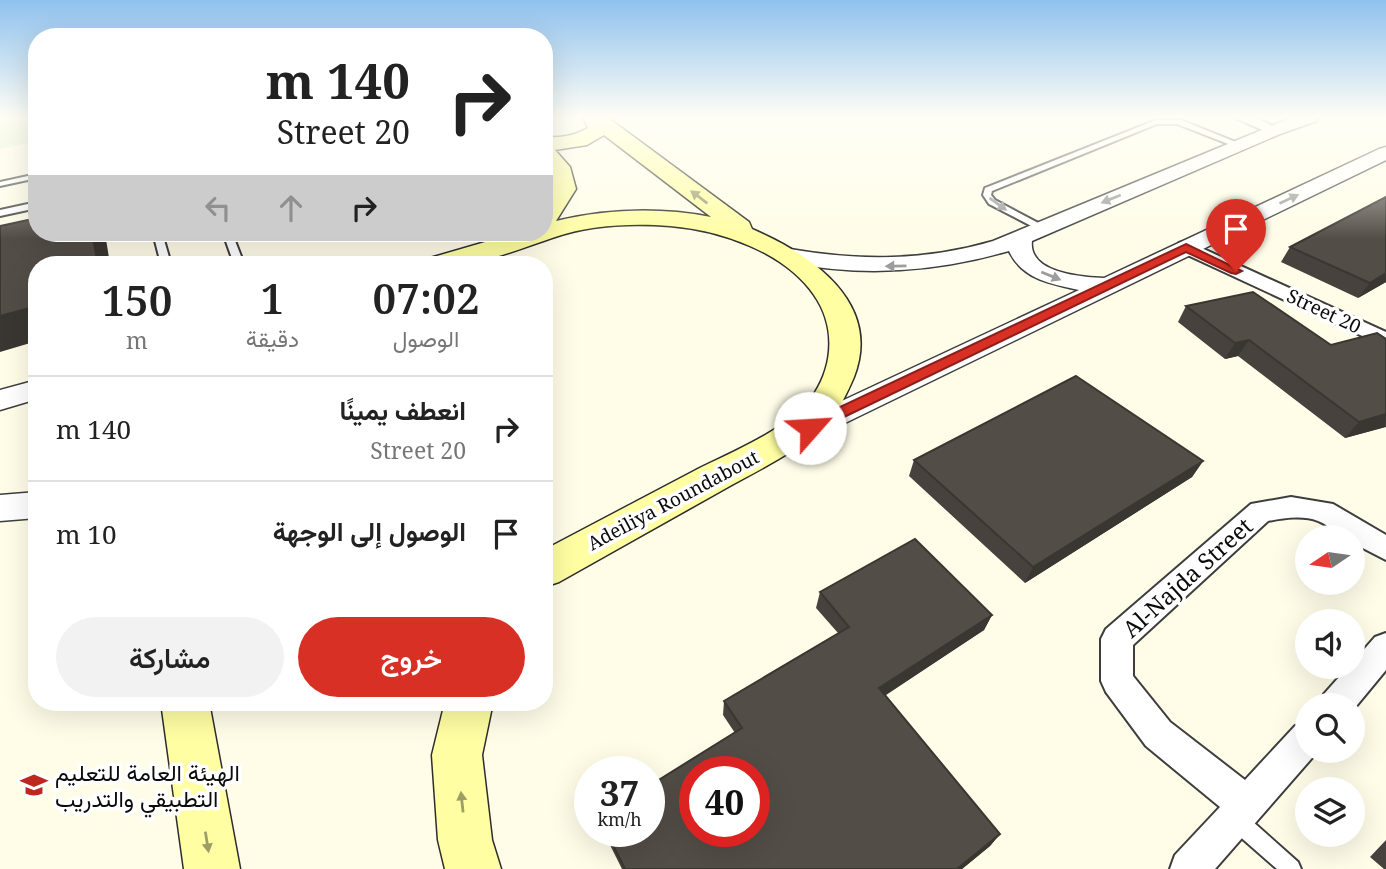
<!DOCTYPE html>
<html lang="ar">
<meta charset="utf-8">
<style>
:root{--surface:#fff;--page:#f2f2f2;--text:#222;--muted:#767676;--line:#e0e0e0;--accent:#d93025}
body{margin:0;font-family:"Noto Serif",Vazirmatn,serif;background:var(--page);color:var(--text);direction:rtl;height:100vh;display:flex;flex-direction:column;font-size:26px;white-space:nowrap}
*{box-sizing:border-box;margin:0}
p{font-size:23px;color:var(--muted)}
.icon{flex:none;width:38px;height:38px;fill:none;stroke:currentColor;stroke-width:2;stroke-linecap:round;stroke-linejoin:round}
.map{position:relative;flex:1;overflow:hidden;direction:ltr}
.sheet{position:absolute;left:28px;top:256px;width:525px;height:455px;display:flex;flex-direction:column;background:var(--surface);border-radius:28px;box-shadow:0 7px 28px #0002;direction:rtl}
.sheet>*{flex:none}
.hud{position:absolute;left:28px;top:28px;width:525px;height:214px;border-radius:28px;box-shadow:0 7px 28px #0002;direction:rtl;background:#fff;color:var(--text);overflow:hidden}
.needle{width:46px;rotate:257deg}
.buttons{position:absolute;left:1295px;top:525px;display:grid;gap:14px}
.buttons a{display:grid;place-items:center;width:70px;height:70px;border-radius:50%;background:var(--surface);box-shadow:0 7px 28px #0002;font-size:35px}
.speed{position:absolute;left:574px;top:756px;display:flex;gap:14px;font-size:35px;font-weight:700;text-align:center}
.speed>*{display:grid;place-content:center;width:91px;height:91px;border-radius:50%;background:var(--surface);box-shadow:0 7px 28px #0002;line-height:1}
.speed small{font-size:18px;font-weight:400}
.speed .limit{border:10px solid #d22;background:#fff;color:#111}
.pin{position:absolute;display:grid;place-items:center;width:60px;height:60px;color:#fff;margin:-72px -30px;border-radius:50% 50% 50% 0;rotate:-45deg;box-shadow:0 0 7px #0007}
.pin .icon{rotate:45deg}
.me{position:absolute;width:77px;margin:-38px;rotate:64deg;stroke-linejoin:round;filter:drop-shadow(0 0 5px #0008)}
.turn{display:flex;align-items:center;gap:24px;height:147px;padding:0 28px;font-size:32px}
.turn .icon{width:91px;height:91px;stroke-width:2.5}
.turn b{display:block;font-size:49px;line-height:60px}
.lanes{display:flex;align-items:center;height:66px;padding:0 28px;background:#0003;justify-content:center;gap:35px;direction:ltr}
.lanes .off{opacity:.35}
.eta{display:flex;justify-content:space-evenly;align-items:center;height:119px;text-align:center}
.eta b{font-size:42px;font-weight:600;line-height:49px}
.primary-button{display:flex;gap:14px;margin-top:auto;padding:14px 28px}
.primary-button a{flex:1;height:80px;border-radius:42px;background:var(--accent);color:#fff;font-size:28px;font-weight:600;line-height:80px;text-align:center}
.primary-button a+a{background:var(--page);color:var(--text)}
ul{padding:0;list-style:none}
li{display:flex;align-items:center;gap:21px;height:105px;padding:0 28px;border-top:2px solid var(--line)}
li div{flex:1}
li b{display:block;font-size:26px}
li em{font-style:normal}
.map>svg:first-child{display:block}
.pitch{fill:#ddf1c3}
.lines{fill:none;stroke-linecap:round;stroke-linejoin:round}
.service-casing{stroke:#3e3e3e;stroke-width:4}
.minor-casing{stroke:#3e3e3e;stroke-width:4}
.tertiary-casing{stroke:#3e3e3e;stroke-width:3}
.secondary-casing{stroke:#2d2d2d;stroke-width:3}
.service{fill:#fff;fill-rule:evenodd}
.minor{fill:#fff;fill-rule:evenodd}
.tertiary{fill:#fff;fill-rule:evenodd}
.secondary{fill:#fffea3;fill-rule:evenodd}
.wall{fill:#47423d}
.shaded-wall{fill:#3a3632}
.building{fill:#534d47;stroke:#3a3632;stroke-width:2;fill-rule:evenodd}
.oneway{fill:#9d9d66}
.oneway2{fill:#9d9d9d}
.route{fill:#d93025;stroke:#8d1f18;stroke-width:2}
.labels{text-anchor:middle;dominant-baseline:central;stroke-width:7;stroke-linejoin:round;paint-order:stroke}
.street-label{font-size:19px;fill:#0b0b0b;stroke:#fff}
.near-street-label{font-size:23px;fill:#0b0b0b;stroke:#fff}
.near-poi-label{font-size:23px;fill:#0b0b0b;stroke:#fff;text-anchor:start}
</style>
<div class="map">
<svg width="1386" height="869" viewBox="0 0 1386 869">
<rect width="100%" height="100%" fill="#fffde8"/>
<path class="pitch" d="M0,117H37V141L0,149Z"/>
<g class="lines">
<defs>
<path id="service" d="M1156,120H1181L1243,145L1236,147L1177,124H1157L992,191L991,195L995,200L1044,226V230L1041,231L989,204L983,195L985,188Z
M37,174V178L0,186V182Z
M37,202V208L0,216V210Z
M153,233H162L171,264H161Z
M223,233H232L244,264H234Z
M1236,811L1243,813L1298,862L1301,869H1277L1229,827L1227,820L1229,813Z"/>
<path id="minor" d="M1233,117H1254L1281,130L1274,134L1269,133Z
M1186,241L1386,332V347L1179,251L1177,247L1179,243Z
M1291,497L1333,504L1386,535V560L1353,543V537C1338,537 1331,526 1318,521C1303,515 1284,518 1268,521L1133,645V676L1170,722L1245,780L1295,726L1307,721V751H1318L1215,869H1170L1175,855L1220,807L1146,746L1106,692L1101,681V639L1106,629L1251,504Z
M1386,633V670L1353,710V705H1319L1324,694L1348,667H1353V662L1375,637Z"/>
<path id="tertiary" d="M1293,117H1319L1317,121L1280,134L1032,241C1028,273 1081,277 1104,278L1379,149L1386,147V160L806,442L795,446L784,442L780,435L784,428L1079,290C1050,284 1022,279 1009,251C935,272 866,277 790,263L782,261L779,256L782,251L790,249C859,261 925,261 993,241Z
M37,380V399L0,410V390Z
M37,492V518L0,521V495Z"/>
<path id="secondary" d="M583,117H607L749,222L752,229C810,254 883,302 854,377C847,393 840,409 827,422C798,453 757,470 721,491C667,521 613,552 559,582L544,587V550C594,524 644,497 694,471C731,452 791,429 814,394C834,363 835,325 814,295C785,252 720,230 670,226C633,223 590,225 555,237C528,246 498,258 469,264C456,266 440,264 427,264L430,258L516,233H544V201L552,189L548,169L544,165V137C561,138 573,136 588,128ZM604,135L711,217C659,207 607,209 556,221L576,189L570,167L555,150L587,145Z
M161,702H209L240,869H184Z
M445,702H493L482,755L492,840L501,869H445L438,840L432,755Z"/>
</defs>
<use href="#service" class="service-casing"/>
<use href="#minor" class="minor-casing"/>
<use href="#tertiary" class="tertiary-casing"/>
<use href="#secondary" class="secondary-casing"/>
<use href="#service" class="service"/>
<use href="#minor" class="minor"/>
<use href="#tertiary" class="tertiary"/>
<use href="#secondary" class="secondary"/>
</g>
<path class="wall" d="M1386,197V282L1358,298L1281,262L1290,247Z
M1186,306L1331,345L1386,339V427L1345,438L1238,356L1225,359L1178,322Z
M914,460L1203,461L1192,477L1025,583L909,476Z
M820,592L992,615L984,630L885,695L1000,834L990,846L962,869H622L603,831H649L735,733L723,715L724,701L838,633L816,608Z
M1386,840V869H1384L1370,857Z"/>
<path class="shaded-wall" d="M92,233H105L110,264H98Z
M1386,273V282L1358,298L1370,283Z
M37,306V341L0,352V316Z
M1249,340L1238,356L1225,359L1235,343Z
M1386,414L1385,427L1345,438L1359,422Z
M1203,461L1192,477L1025,583L1033,567Z
M992,615L984,630L874,703L879,688Z
M1000,834L990,846L962,869H957Z"/>
<path class="building" d="M1386,197V273L1370,283L1290,247Z
M37,218V233H92L98,264H37V306L0,316V226Z
M1253,292L1331,345L1377,333L1386,339V414L1359,422L1249,340L1235,343L1186,306Z
M1076,376L1203,461L1033,567L914,460Z
M915,539L992,615L879,688L1000,834L957,869H625L606,831H649V786L742,728L724,701L849,627L820,592ZM695,772H754V831H695Z"/>
<defs><path id="oneway-solid" d="M-6-.8H1V-3.2L6.5 0L1 3.2V.8H-6Z" transform="scale(1.75)"/></defs>
<g class="oneway">
<use href="#oneway-solid" transform="translate(699 197) rotate(-143)"/>
<use href="#oneway-solid" transform="translate(462 802) rotate(-96)"/>
<use href="#oneway-solid" transform="translate(207 842) rotate(81)"/>
</g>
<g class="oneway2">
<use href="#oneway-solid" transform="translate(1111 199) rotate(158)"/>
<use href="#oneway-solid" transform="translate(1289 199) rotate(-25)"/>
<use href="#oneway-solid" transform="translate(998 204) rotate(36)"/>
<use href="#oneway-solid" transform="translate(896 266) rotate(179)"/>
<use href="#oneway-solid" transform="translate(1051 276) rotate(22)"/>
</g>
<linearGradient id="sky" x2="0" y2="1"><stop stop-color="#8fc1ee"/><stop offset="0.49" stop-color="#fffef5"/><stop offset="1" stop-color="#fffef5" stop-opacity="0"/></linearGradient>
<rect width="1386" height="239" fill="url(#sky)"/>
<path class="route" d="M1186,244L1242,271L1236,274L1231,273L1186,252L815,431L810,433L802,428L804,424Z"/>
<defs>
<symbol id="university-bare" viewBox="-9 -9 18 18"><path d="M0-5L7-2L0 1L-7-2ZM-4 1L0 2.5L4 1V4Q0 6-4 4Z" fill="#be271f" stroke="#fff" stroke-width="2.5" paint-order="stroke"/></symbol>
</defs>
<g fill-rule="evenodd">
<use href="#university-bare" x="15" y="766" width="38" height="38"/>
</g>
<g class="labels">
<g class="street-label">
<text transform="translate(1324 311) rotate(25)">Street 20</text>
<text transform="translate(673 500) rotate(-28)">Adeiliya Roundabout</text>
</g>
<g class="near-street-label">
<text transform="translate(1187 577) rotate(-42)">Al-Najda Street</text>
</g>
<g class="near-poi-label">
<text x="55" y="772">الهيئة العامة للتعليم<tspan x="55" dy="26">التطبيقي والتدريب</tspan></text>
</g>
</g>
</svg>
<div class="buttons">
<a><svg class="needle" viewBox="-14 -14 28 28"><path d="M0-13l5 13h-10z" fill="#e53935"/><path d="M0 13l5-13h-10z" fill="#767676"/></svg></a>
<a><svg class="icon" aria-label="sound" viewBox="0 0 24 24"><path d="M4 9h4l5-4v14l-5-4H4zM17 9q2 3 0 6"/></svg></a>
<a><svg class="icon" aria-label="search" viewBox="0 0 24 24"><circle cx="10" cy="10" r="6"/><path d="M15 15l6 6"/></svg></a>
<a><svg class="icon" aria-label="layers" viewBox="0 0 24 24"><path d="M12 4l9 5-9 5-9-5zM3 14l9 5 9-5"/></svg></a>
</div>
<div class="speed"><div>37<small>km/h</small></div><div class="limit">40</div></div>
<div class="pin" style="left:1236px;top:271px;background:#d93025"><svg class="icon" aria-label="arrive" viewBox="0 0 24 24"><path d="M6 21V4h12l-3 4 3 4H6"/></svg></div>
<svg class="me" style="left:810px;top:428px" viewBox="-20 -20 40 40"><circle r="19" fill="#fff"/><path d="M0-13L10 11 0 6-10 11z" fill="#d93025"/></svg>
<div class="hud">
<div class="turn"><svg class="icon" aria-label="right" viewBox="0 0 24 24"><path d="M7 20v-9h11M14 6l5 5-5 5"/></svg><div><b>140 m</b>Street 20</div></div>
<div class="lanes"><svg class="icon off" aria-label="left" viewBox="0 0 24 24"><path d="M17 20v-9H6M10 6l-5 5 5 5"/></svg><svg class="icon off" aria-label="ahead" viewBox="0 0 24 24"><path d="M12 20V5M6 11l6-6 6 6"/></svg><svg class="icon" aria-label="right" viewBox="0 0 24 24"><path d="M7 20v-9h11M14 6l5 5-5 5"/></svg></div>
</div>
<section class="sheet">
<div class="eta">
<div><b>07:02</b><p>الوصول</p></div>
<div><b>1</b><p>دقيقة</p></div>
<div><b>150</b><p>m</p></div>
</div>
<ul>
<li><svg class="icon" aria-label="right" viewBox="0 0 24 24"><path d="M7 20v-9h11M14 6l5 5-5 5"/></svg><div><b>انعطف يمينًا</b><p>Street 20</p></div><em>140 m</em></li>
<li><svg class="icon" aria-label="arrive" viewBox="0 0 24 24"><path d="M6 21V4h12l-3 4 3 4H6"/></svg><div><b>الوصول إلى الوجهة</b></div><em>10 m</em></li>
</ul>
<div class="primary-button"><a>خروج</a><a>مشاركة</a></div>
</section>
</div>
